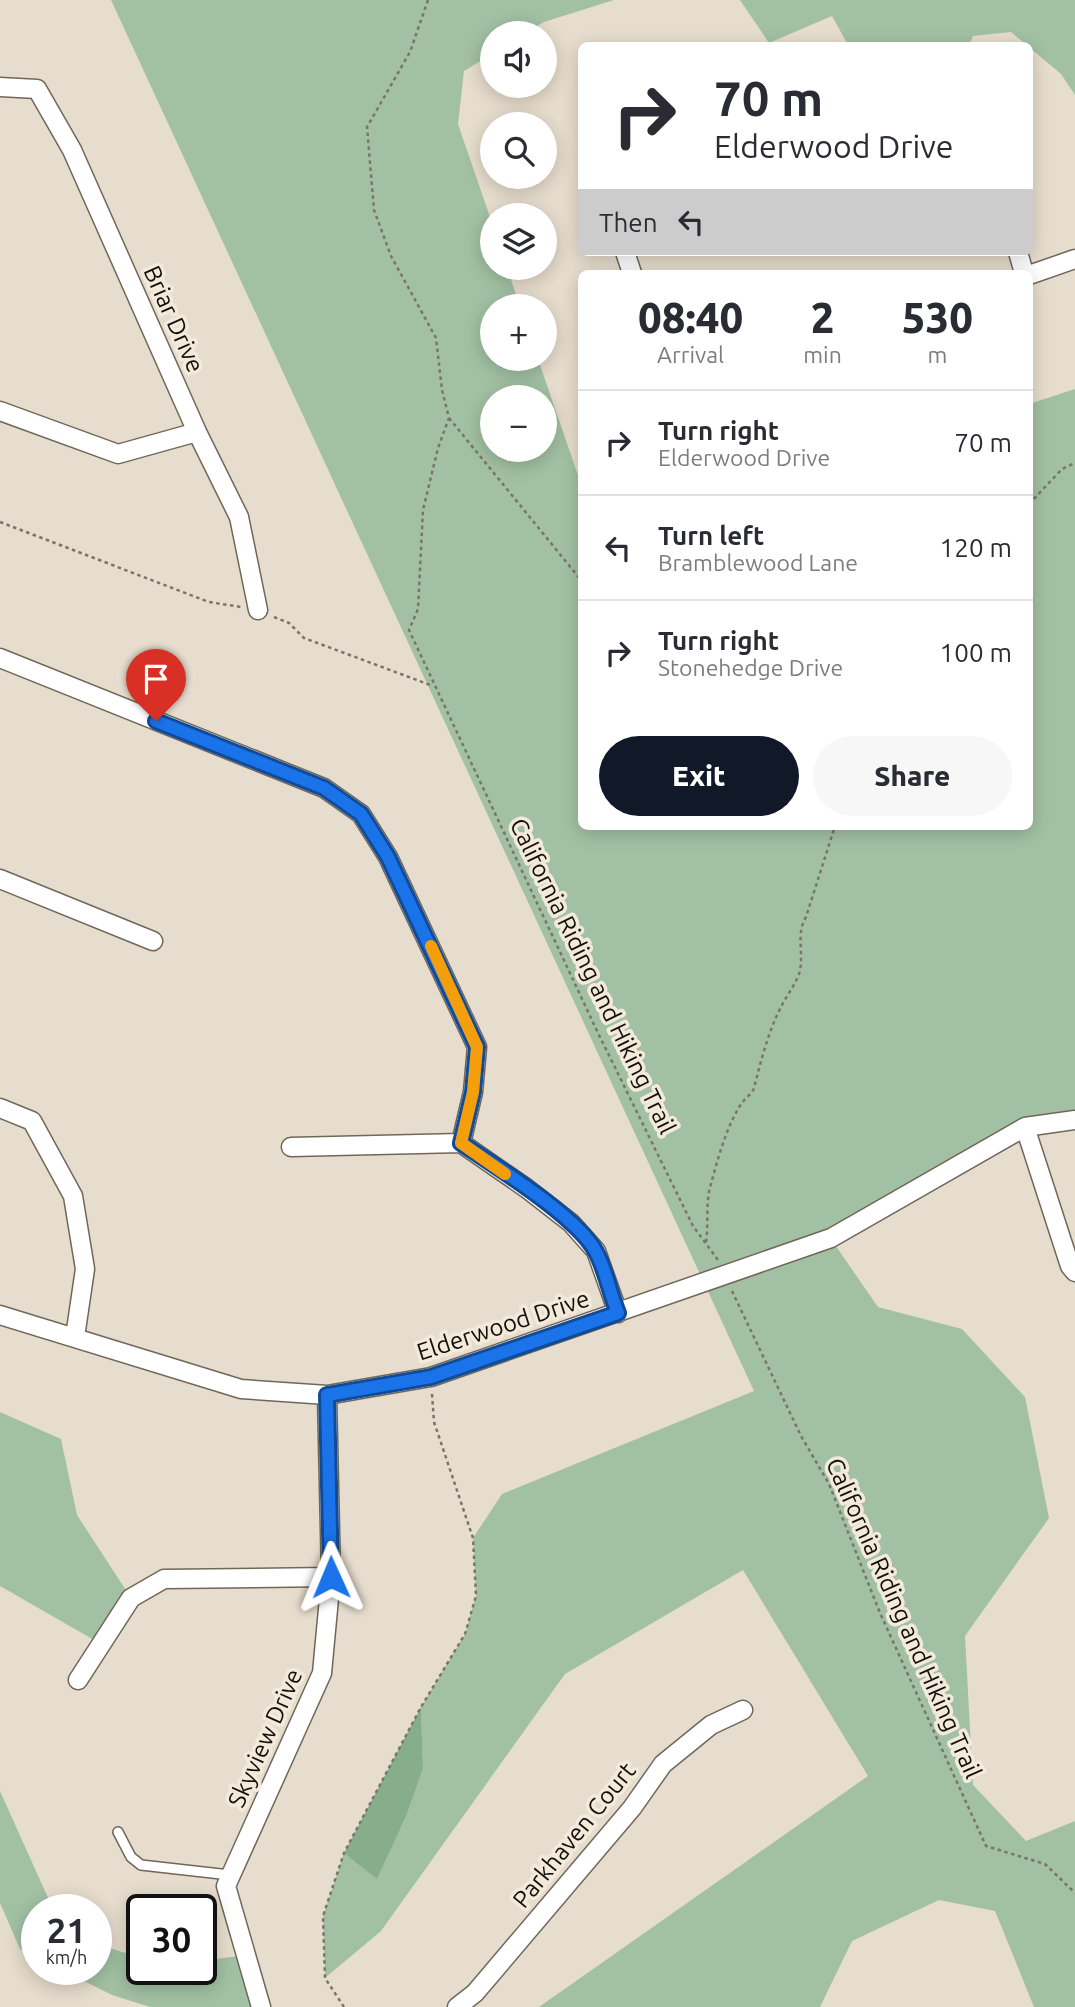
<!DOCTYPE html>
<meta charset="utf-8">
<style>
:root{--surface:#fff;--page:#f7f7f7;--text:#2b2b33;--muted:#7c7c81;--line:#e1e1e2;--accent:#111827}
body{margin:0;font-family:Ubuntu,sans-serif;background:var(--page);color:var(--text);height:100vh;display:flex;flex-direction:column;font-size:26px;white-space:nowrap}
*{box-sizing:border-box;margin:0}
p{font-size:23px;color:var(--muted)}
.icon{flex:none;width:38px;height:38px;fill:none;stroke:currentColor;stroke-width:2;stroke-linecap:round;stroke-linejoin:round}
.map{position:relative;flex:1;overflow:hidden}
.panel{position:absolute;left:578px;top:270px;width:455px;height:560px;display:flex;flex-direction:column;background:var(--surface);border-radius:10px;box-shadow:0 4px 18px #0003}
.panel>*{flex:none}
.hud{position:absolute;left:578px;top:42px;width:455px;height:214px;border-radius:10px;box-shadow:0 4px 18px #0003;background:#fff;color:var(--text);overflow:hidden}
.buttons{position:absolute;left:480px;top:21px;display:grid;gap:14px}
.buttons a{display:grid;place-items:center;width:77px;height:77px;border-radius:50%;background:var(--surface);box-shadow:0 4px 18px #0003;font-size:35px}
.speed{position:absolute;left:21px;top:1894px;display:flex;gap:14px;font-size:35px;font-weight:700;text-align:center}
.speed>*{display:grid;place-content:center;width:91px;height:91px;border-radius:50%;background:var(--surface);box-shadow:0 4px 18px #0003;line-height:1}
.speed small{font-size:18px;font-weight:400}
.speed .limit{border:4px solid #111;border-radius:10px;background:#fff;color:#111}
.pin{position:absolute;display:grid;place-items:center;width:60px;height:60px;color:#fff;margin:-72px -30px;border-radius:50% 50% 50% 0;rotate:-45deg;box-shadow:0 0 7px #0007}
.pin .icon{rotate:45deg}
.me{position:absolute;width:77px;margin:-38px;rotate:359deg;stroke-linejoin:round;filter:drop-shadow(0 0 5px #0008)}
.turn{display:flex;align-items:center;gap:24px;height:147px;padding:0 21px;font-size:32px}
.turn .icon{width:91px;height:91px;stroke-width:2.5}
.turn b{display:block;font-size:49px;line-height:60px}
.then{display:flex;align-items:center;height:66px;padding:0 21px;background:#0003;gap:14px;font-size:26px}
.eta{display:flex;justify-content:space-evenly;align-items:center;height:119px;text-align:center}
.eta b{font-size:42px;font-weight:800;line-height:49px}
.primary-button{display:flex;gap:14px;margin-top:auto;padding:14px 21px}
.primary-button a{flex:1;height:80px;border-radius:42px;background:var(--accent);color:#fff;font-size:28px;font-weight:800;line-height:80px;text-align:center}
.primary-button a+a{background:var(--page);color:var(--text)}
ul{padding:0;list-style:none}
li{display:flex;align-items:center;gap:21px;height:105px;padding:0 21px;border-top:2px solid var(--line)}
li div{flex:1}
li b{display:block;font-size:26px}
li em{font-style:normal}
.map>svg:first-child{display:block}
.green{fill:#a2c1a4;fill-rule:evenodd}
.forest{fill:#87ae8a}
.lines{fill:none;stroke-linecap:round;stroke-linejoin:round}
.lane-casing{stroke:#706759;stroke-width:12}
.street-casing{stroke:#706759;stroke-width:21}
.path{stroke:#7a746a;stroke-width:2.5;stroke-dasharray:3.5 3.5;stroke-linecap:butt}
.lane{stroke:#fff;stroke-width:9}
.street{stroke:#fff;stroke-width:18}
.route-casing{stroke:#114b97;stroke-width:18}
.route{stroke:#1a73e8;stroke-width:12}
.slow{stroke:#f59e0b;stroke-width:12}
.labels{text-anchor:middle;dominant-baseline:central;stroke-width:7;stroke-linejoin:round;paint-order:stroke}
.street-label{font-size:24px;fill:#13100b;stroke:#f4eadb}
</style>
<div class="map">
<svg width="1075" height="2007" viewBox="0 0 1075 2007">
<rect width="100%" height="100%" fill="#e7ddce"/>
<path class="green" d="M111,0H614L544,22L525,33H492V54L464,71L458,124L492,223V268H507L520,306H492V359H538L581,484V826H1029V404L1075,389V1120L1025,1127L831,1239L878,1307L962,1329L1025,1397L1049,1518L965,1636L973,1785L1026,1841L1075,1821V2007H1034L995,1911L939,1900L852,1941L820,2007H539L868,1776L743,1570L565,1674L381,1931L325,1978L323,1916L344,1853L377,1878L407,1814L423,1769L421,1707L465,1634L476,1596L473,1538L502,1494L754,1391ZM492,397H544V450H492Z
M740,0H1075V95L1061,74L1011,32L973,36L969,45H848L832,16L769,43Z
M0,1412L61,1439L77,1515L131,1598L101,1644L0,1586Z
M0,1791L53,1909H37V1957L20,1949L0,1903Z
M96,1944L142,1958V1969H201V1961L246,1955L259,2007H150L112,1995L60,1969H96Z"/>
<path class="forest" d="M421,1707L423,1769L407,1814L377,1879L344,1853Z"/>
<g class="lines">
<defs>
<path id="lane" d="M118,1832L131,1857L141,1865L230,1875"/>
<path id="street" d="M0,87L37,89L72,150L197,432L239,517L258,610
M625,252L632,273
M1018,252L1024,273
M1029,275L1075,259
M0,411L118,454L197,432
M0,658L324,788L361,814L388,857L477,1047L473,1092L461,1143
M0,879L153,941
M0,1108L32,1121L73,1196L85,1269L75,1337
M1025,1127L1070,1266L1075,1272
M291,1147L461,1143L526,1188L571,1223L596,1251L618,1313
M0,1315L241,1389L327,1395L431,1377L831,1238L1025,1127L1075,1120
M78,1680L131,1598L164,1579L331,1577
M261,2007L226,1886L322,1673L331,1577L327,1395
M457,2007L475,1993L632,1808L663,1764L711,1725L743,1710"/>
</defs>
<use href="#lane" class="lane-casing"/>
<use href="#street" class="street-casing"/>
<path class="path" d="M428,0L410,52L367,127L374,210L391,256L436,338L442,390L449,418L438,448L423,510L418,609L409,630L598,1033L693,1226L718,1260
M449,418L581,580
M1029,504L1062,469L1075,463
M0,522L209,602L241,607
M274,617L289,623L304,638L433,686
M706,1242C709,1223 705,1202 711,1184C718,1158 726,1128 741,1104C745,1098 752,1094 754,1088C761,1061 768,1032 781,1007C787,995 794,987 799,974C805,955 795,935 806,917L835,826
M732,1291L801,1436L829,1484L880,1613L986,1846L1045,1864L1075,1893
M344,2007L325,1978L323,1916L344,1853L421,1707L465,1634L476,1596L473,1538L434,1422L432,1394"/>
<use href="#lane" class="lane"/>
<use href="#street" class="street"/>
</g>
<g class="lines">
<defs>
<path id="route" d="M156,721L324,788L361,814L388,857L477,1047L473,1092L461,1143C495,1166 578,1217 596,1252C606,1270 610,1294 618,1313L431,1377L327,1395L331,1577"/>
</defs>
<use href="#route" class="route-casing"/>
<use href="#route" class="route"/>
<path class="slow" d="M431,946L477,1047L473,1092L461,1143L505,1174"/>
</g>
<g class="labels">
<g class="street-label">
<text transform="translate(174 319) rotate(66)">Briar Drive</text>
<text transform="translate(593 976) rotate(64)">California Riding and Hiking Trail</text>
<text transform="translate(503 1325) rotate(-18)">Elderwood Drive</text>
<text transform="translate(904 1618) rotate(66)">California Riding and Hiking Trail</text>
<text transform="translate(265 1738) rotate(-66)">Skyview Drive</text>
<text transform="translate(574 1835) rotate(-51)">Parkhaven Court</text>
</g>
</g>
</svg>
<div class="buttons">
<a><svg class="icon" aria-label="sound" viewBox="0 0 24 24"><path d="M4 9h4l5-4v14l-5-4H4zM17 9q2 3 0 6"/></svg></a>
<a><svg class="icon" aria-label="search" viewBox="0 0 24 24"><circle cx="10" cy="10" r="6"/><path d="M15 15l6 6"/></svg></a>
<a><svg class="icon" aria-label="layers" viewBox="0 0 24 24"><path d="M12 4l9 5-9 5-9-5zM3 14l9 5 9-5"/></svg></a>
<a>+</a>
<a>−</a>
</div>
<div class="speed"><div>21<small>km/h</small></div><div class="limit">30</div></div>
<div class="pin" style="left:156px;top:721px;background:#d93025"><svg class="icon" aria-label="arrive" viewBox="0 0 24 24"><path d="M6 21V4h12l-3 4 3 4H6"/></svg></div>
<svg class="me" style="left:331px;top:1577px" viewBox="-20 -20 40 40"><path d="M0-17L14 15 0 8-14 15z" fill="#1a73e8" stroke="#fff" stroke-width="4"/></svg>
<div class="hud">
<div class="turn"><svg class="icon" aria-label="right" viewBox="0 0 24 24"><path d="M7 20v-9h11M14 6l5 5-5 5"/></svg><div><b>70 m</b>Elderwood Drive</div></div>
<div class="then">Then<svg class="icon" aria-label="left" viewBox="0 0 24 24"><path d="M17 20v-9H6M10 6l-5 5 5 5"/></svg></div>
</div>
<section class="panel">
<div class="eta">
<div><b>08:40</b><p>Arrival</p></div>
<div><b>2</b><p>min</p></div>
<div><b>530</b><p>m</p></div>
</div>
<ul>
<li><svg class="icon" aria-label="right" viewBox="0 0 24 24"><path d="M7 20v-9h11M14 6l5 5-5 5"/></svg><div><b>Turn right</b><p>Elderwood Drive</p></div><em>70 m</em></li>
<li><svg class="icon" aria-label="left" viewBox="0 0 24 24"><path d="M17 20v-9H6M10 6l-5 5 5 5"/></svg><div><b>Turn left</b><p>Bramblewood Lane</p></div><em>120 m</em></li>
<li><svg class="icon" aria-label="right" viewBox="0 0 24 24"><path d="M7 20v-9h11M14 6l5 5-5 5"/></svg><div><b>Turn right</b><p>Stonehedge Drive</p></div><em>100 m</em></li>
</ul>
<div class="primary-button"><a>Exit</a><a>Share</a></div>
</section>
</div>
